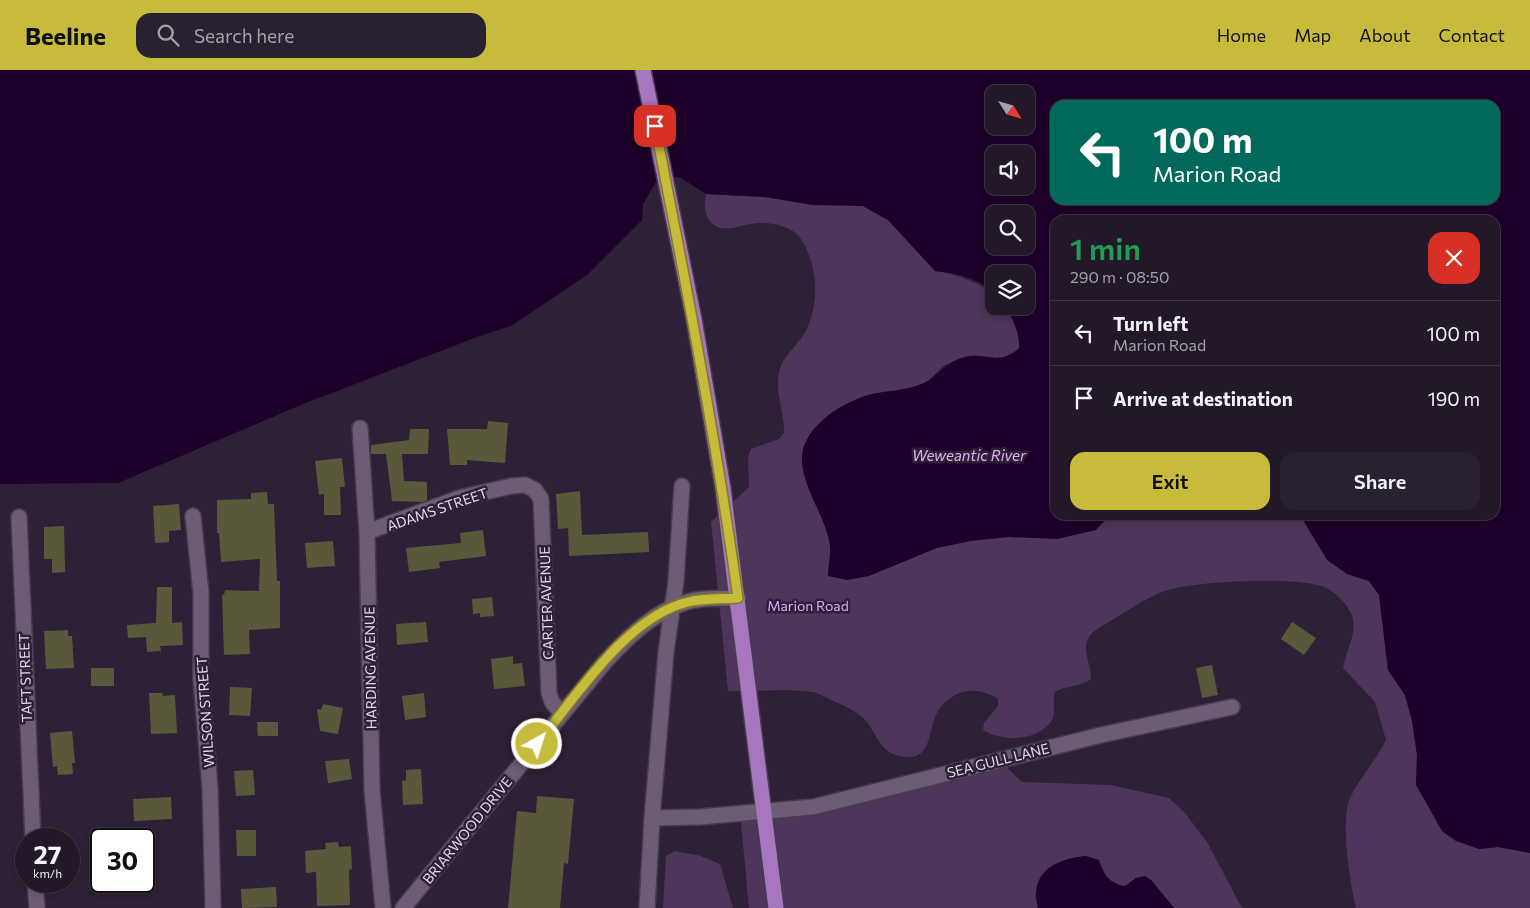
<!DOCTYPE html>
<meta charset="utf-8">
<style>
:root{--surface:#221828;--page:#2a2130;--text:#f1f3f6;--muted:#a2a0a8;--line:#3f3745;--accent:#c7bb3c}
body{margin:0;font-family:Commissioner,sans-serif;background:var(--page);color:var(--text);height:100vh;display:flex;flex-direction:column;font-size:19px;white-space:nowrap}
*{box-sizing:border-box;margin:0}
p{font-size:16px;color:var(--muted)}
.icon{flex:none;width:28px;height:28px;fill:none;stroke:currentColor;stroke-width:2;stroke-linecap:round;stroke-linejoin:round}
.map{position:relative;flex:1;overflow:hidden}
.sheet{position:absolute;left:1050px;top:145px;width:450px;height:305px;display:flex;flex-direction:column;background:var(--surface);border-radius:15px;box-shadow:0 2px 8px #0003,0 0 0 1px var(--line)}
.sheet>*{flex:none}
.hud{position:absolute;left:1050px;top:30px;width:450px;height:105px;border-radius:15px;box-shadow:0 2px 8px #0003,0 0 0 1px var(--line);background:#00695c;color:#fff;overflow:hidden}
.needle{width:32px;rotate:127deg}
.fabs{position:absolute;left:985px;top:15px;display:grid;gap:10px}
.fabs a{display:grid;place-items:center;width:50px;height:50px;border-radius:10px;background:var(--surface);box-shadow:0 2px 8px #0003,0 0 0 1px var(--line);font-size:25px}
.speed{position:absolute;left:15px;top:758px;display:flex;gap:10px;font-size:25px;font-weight:700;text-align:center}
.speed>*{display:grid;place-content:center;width:65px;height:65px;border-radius:50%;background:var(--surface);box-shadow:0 2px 8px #0003,0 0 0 1px var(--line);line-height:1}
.speed small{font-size:12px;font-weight:400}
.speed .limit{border:2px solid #111;border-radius:8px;background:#fff;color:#111}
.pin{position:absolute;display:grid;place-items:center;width:42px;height:42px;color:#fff;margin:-21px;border-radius:10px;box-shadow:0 2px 8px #0006}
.me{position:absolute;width:55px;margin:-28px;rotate:39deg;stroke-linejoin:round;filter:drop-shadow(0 0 4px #0008)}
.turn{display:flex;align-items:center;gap:18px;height:105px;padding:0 20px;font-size:22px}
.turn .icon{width:65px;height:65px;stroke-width:2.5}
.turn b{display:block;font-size:35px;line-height:42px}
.round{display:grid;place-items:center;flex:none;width:52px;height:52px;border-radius:15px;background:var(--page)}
.overview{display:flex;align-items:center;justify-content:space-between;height:85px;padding:0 20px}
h1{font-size:30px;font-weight:600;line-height:38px;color:#1e9e55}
.cta{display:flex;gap:10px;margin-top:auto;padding:10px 20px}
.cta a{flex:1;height:58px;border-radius:15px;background:var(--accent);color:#111;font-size:20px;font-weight:600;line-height:58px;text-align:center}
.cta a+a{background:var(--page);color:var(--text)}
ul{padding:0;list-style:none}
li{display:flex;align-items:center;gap:15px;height:65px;padding:0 20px;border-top:1px solid var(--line)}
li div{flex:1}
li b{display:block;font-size:19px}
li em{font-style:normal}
header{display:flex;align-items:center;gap:30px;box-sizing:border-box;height:70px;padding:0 25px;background:var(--accent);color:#111}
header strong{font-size:24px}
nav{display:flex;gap:28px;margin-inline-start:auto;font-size:18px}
.search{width:350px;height:45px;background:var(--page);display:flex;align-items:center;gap:12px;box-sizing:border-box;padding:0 18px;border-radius:15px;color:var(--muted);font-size:19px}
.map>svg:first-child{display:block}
.green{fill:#4e355b}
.water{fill:#1e012a;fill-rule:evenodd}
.building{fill:#5a583b}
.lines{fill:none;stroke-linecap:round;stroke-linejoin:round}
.minor-casing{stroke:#473b4e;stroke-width:18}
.major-casing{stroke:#473b4e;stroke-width:18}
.minor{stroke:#6c5c75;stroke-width:15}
.major{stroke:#a676bf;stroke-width:15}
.route-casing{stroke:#817a27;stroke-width:12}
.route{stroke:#c7bb3c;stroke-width:9}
.labels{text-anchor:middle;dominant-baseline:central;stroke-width:5;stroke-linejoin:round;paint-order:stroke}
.street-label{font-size:14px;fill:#e3d9e8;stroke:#2e2036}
.park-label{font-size:14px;fill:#e0a7fe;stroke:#2e2036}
.water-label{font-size:15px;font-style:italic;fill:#ddb0f5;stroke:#2e2036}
</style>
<header>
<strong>Beeline</strong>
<div class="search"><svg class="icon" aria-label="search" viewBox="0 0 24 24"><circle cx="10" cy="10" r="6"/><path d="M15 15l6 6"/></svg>Search here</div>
<nav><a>Home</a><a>Map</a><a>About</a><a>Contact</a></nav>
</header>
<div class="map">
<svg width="1530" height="838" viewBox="0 0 1530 838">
<rect width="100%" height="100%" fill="#2e2036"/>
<path class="green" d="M706,124L765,127L863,136L888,150L935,201C957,204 972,211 991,221L994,224V236H1004C1013,248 1020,263 1019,278L1009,286L991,289L966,287L943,296L926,313L898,322L865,326L840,338L833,450L1102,454L1110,445H1300L1347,504L1369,511L1379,525L1388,600L1405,625L1412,651L1417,685L1416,715L1479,779L1498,777L1530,783V838H1356C1350,814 1340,751 1350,728C1360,707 1376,691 1386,670L1375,632L1343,598C1346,580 1359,561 1351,543C1346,533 1334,521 1324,517C1295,506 1196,511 1165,521C1147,527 1129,540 1112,550C1104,555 1089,562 1087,572C1083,584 1092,597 1091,609C1080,618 1066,615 1055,622C1052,631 1056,643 1052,650C1038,672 1003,672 983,660L984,653L998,636V629C976,615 953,619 938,641C928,656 933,689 907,687C879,685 879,666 866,651C859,642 843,635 833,631C827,628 819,623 812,622C790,618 752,622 728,621L711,452L749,417L748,387L751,379L779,369L784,363C785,341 772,318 781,296C786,283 799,274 805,262C820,235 818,197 802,171C793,155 768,151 751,154C742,155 730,160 721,158C705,154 703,138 706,124Z
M997,688L1022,712L1111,715L1169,728L1185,743L1207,772L1242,838H1174L1152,811L1145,806L1165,838L1035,824L1038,838H749L740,742L792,731L844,726Z
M675,781L701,786L720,794L733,838H663L666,786Z"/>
<path class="water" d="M0,0H1530V783L1498,777L1479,779L1456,771L1442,761L1416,715L1417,685L1412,651L1405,625L1388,600L1379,525L1369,511L1347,504L1327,490L1300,445H1495V150H1055V445H1110L1096,460L1057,469L1009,467L971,471L937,478L869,506L847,510L828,506C828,496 831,485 830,476C826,446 800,415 802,386C804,357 840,334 865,326C883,320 903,322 924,313C938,307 944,292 965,287C986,282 996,296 1019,279C1020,263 1013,248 1004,236H1026V204H994V224C981,208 954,203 935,201L888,150L863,136L812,135L765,127L706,124L681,108L660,105L643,134L642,150L587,205L511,256L477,267L303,334L118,413L0,414ZM994,24H1026V56H994ZM1055,35H1495V130H1055ZM994,84H1026V116H994ZM994,144H1026V176H994Z
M1086,786L1099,790C1104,805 1109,813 1125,816L1136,808L1145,806L1152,811L1174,838H1038C1029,803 1054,789 1086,786Z"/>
<path class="building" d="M488,351L508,353L505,393L467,390V395H450L447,359H487Z
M410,359H429L428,384H402L404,411L427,412V430L422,432L392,431L386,384H371V375L409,370Z
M342,388L345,417H340L341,445H324V424L319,425L315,391Z
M580,421L582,465L648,462L649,482L569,486L568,458L558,459L556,424Z
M267,422L268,434H274L277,511H280V558L249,560L250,584L224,585L222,524L224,525L225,520L259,521L260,489L221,492L219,463H217V430L251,429V423Z
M179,434L181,460L169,461V472L155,473L153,436Z
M64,456L65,502L52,503V489H44V457Z
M483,460L486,486L439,492L440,498L409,502L406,478L461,473L460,463Z
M333,471L335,496L307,498L305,473Z
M157,517H172V553L182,552L183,575L160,576L161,581L147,582L146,567L128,568L127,555L156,553Z
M492,527L494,546L480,547V543L473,544L472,529Z
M426,552L428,572L397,575L396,554Z
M1292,552L1316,568L1304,585L1281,569Z
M68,560V566H72L74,598L46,599L44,561Z
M513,586V594L522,593L525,616L494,619L491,589Z
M1212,595L1218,625L1202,628L1196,598Z
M91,598H114V616H91Z
M230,617L252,618L250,646L229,645Z
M149,623H162L163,626L175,625L177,663L151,664Z
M424,623L426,647L405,650L402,626Z
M323,634L343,638L338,664L320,661L317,639L321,640Z
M257,652H278V666H258Z
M72,661L75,693H72L73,704L58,705L57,696L53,697L50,663Z
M349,689L352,709L328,713L325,691Z
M421,699L423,734L403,735L402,711L406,710V700Z
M253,700L255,725L236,726L234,701Z
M537,726L574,729L568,794L564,793L560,838H508L517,741L536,743Z
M171,727L172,749L134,751L133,729Z
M236,760H256V786H237Z
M338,772L339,777L351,776L352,799L349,800L350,835L317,836L316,802L306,803L305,781L326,779L325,773Z
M276,817L277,837L242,838L241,819Z"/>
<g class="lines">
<defs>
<path id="minor" d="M360,358L367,462L372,720L383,838
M682,416L676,511L666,582L652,748L700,747L813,737L1101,665L1232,637
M193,446L201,523V609L210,718L213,838
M19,447L33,769
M367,462L459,428L511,416L525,415L535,420L541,429L549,623L552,632L562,644
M35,811L37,838
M403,838L604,593C627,568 654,541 687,532C703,527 721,529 738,528
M647,838L652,748"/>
<path id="major" d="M643,0L694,249L723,418L776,838"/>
</defs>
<use href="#minor" class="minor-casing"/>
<use href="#major" class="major-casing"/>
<use href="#minor" class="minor"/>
<use href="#major" class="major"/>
</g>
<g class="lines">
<defs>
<path id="route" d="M537,674C576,627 626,547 688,532C704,528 722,529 738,528C716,369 686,213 655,56"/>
</defs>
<use href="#route" class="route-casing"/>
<use href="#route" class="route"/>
</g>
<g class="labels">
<g class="street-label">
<text transform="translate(437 439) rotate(-19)">ADAMS STREET</text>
<text transform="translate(546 533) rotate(-92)">CARTER AVENUE</text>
<text transform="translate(370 598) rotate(-91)">HARDING AVENUE</text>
<text transform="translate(25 608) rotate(-92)">TAFT STREET</text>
<text transform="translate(205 642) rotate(-94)">WILSON STREET</text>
<text transform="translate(998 690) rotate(-14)">SEA GULL LANE</text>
<text transform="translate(467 760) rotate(-51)">BRIARWOOD DRIVE</text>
</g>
<g class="park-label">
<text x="808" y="535">Marion Road</text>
</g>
<g class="water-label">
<text x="969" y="385">Weweantic River</text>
</g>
</g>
</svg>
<div class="fabs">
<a><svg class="needle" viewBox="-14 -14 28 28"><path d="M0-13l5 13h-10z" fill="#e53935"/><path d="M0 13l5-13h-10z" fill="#a2a0a8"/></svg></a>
<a><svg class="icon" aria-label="sound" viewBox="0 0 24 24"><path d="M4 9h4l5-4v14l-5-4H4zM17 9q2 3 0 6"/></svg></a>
<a><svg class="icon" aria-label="search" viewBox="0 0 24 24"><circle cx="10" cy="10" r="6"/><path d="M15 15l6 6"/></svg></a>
<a><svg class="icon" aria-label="layers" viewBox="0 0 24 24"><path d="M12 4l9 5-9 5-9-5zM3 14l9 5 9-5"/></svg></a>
</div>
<div class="speed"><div>27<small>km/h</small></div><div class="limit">30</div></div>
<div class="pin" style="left:655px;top:56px;background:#d93025"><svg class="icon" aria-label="arrive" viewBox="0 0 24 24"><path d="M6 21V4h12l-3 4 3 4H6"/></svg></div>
<svg class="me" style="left:537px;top:674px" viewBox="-20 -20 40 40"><circle r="17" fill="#c7bb3c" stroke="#fff" stroke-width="3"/><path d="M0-11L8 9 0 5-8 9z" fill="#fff"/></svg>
<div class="hud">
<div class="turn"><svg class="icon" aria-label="left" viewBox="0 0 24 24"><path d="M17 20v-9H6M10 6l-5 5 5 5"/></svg><div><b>100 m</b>Marion Road</div></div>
</div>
<section class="sheet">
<div class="overview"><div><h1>1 min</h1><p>290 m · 08:50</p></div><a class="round" style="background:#d93025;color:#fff"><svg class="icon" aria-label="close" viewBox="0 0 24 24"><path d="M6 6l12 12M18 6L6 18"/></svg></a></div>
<ul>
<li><svg class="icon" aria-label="left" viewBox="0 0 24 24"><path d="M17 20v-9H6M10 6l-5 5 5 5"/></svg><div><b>Turn left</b><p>Marion Road</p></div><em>100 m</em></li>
<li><svg class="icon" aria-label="arrive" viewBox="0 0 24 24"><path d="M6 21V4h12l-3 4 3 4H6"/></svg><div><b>Arrive at destination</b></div><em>190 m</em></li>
</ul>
<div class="cta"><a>Exit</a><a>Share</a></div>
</section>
</div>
